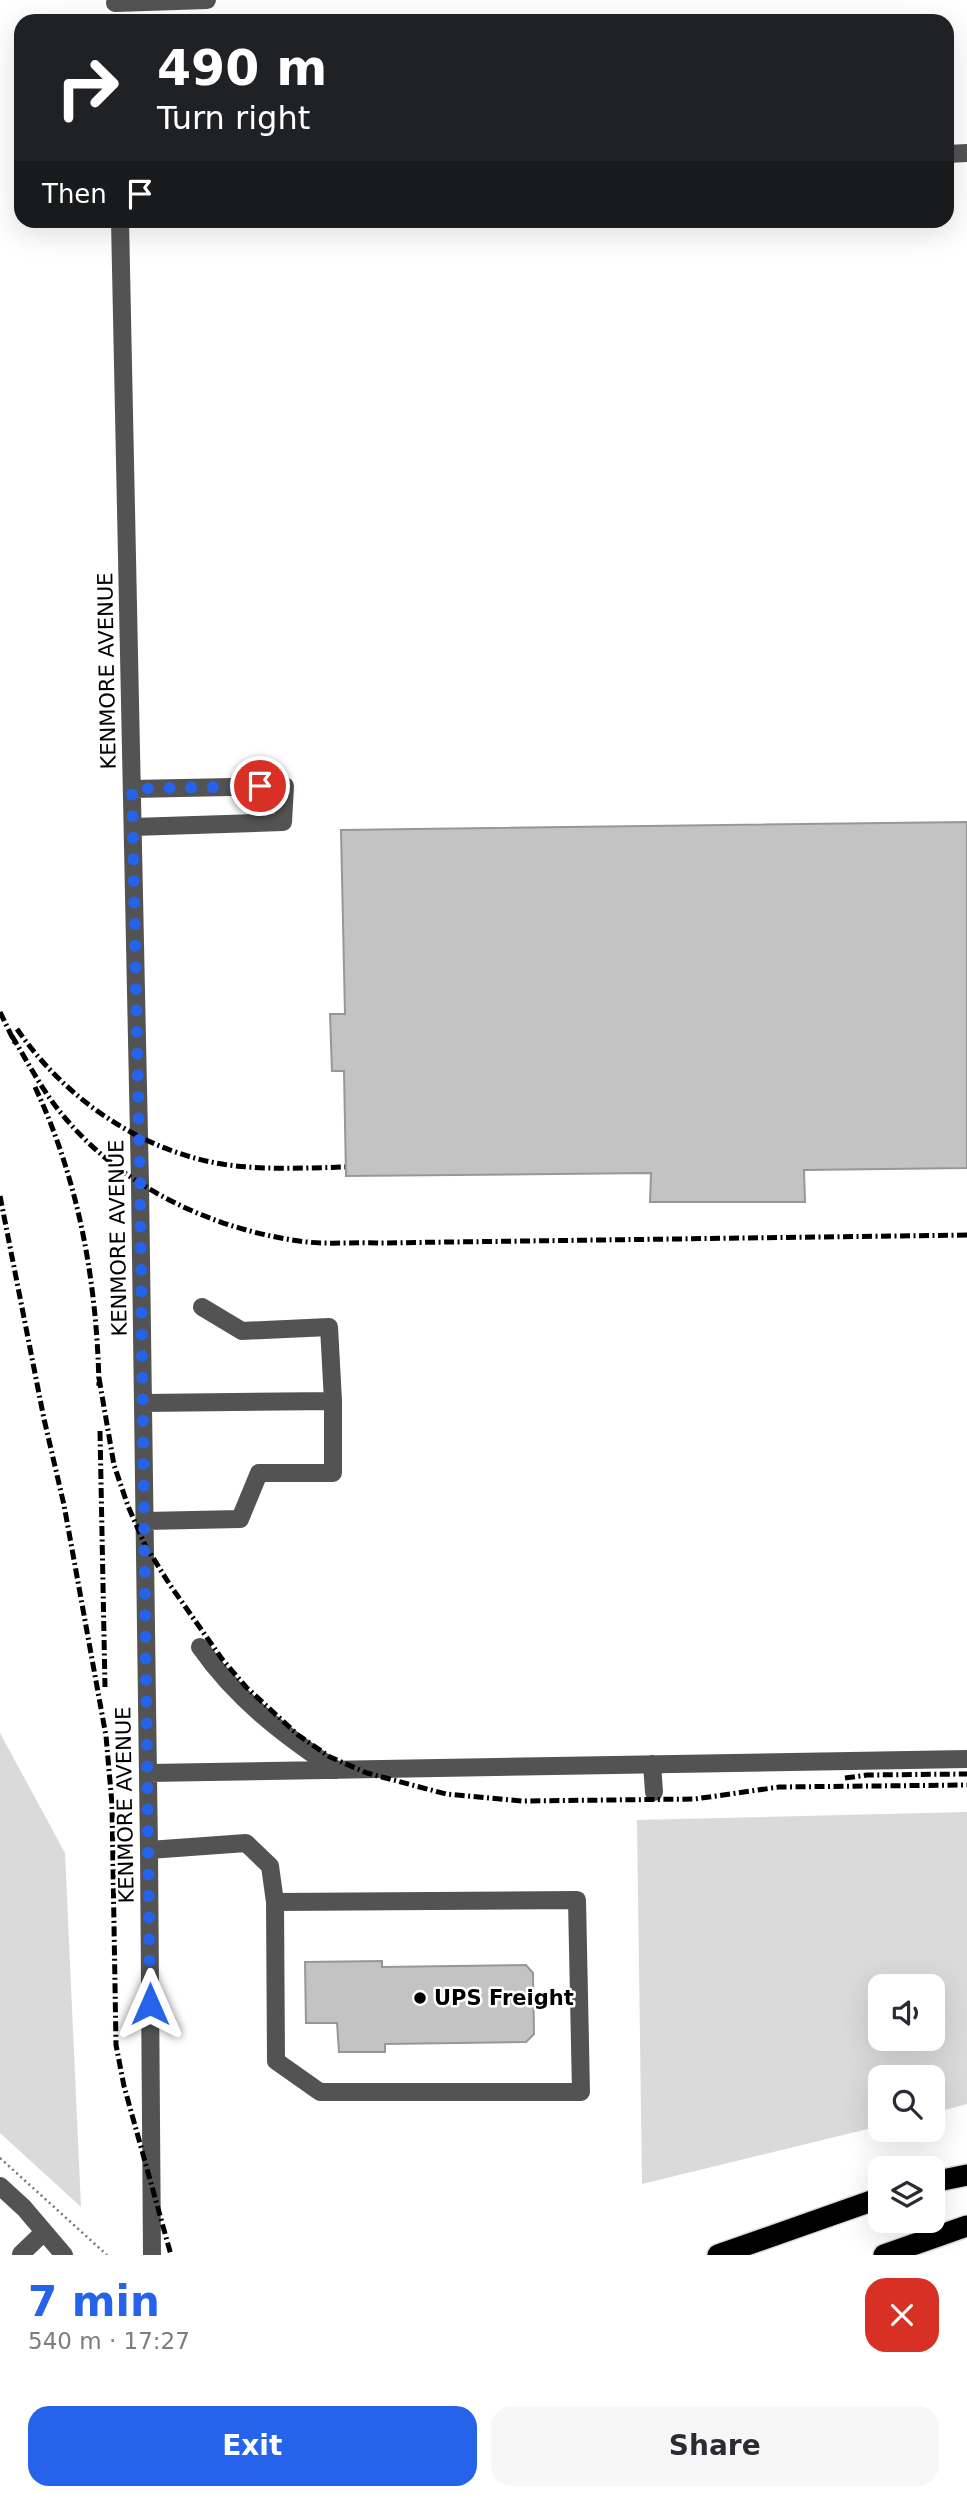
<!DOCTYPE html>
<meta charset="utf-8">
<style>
:root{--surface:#fff;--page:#f7f7f7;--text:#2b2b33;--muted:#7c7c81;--accent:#2563eb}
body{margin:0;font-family:"DejaVu Sans",sans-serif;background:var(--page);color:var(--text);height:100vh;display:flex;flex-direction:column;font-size:26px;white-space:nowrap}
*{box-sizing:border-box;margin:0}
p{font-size:23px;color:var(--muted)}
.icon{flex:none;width:38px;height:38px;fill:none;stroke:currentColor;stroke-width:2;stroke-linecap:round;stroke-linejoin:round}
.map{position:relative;height:2255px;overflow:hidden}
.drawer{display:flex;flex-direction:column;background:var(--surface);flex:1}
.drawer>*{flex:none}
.hud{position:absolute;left:14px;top:14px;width:940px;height:214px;border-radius:21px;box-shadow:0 7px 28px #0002;background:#202124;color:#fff;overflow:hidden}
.buttons{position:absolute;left:868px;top:1974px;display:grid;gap:14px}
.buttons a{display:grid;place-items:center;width:77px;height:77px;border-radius:14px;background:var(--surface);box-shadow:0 7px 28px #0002;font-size:35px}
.pin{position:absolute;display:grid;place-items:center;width:60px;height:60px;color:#fff;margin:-30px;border:4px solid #fff;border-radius:50%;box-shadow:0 2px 7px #0007}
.me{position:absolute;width:77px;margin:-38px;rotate:0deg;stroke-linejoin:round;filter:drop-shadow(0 0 5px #0008)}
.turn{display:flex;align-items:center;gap:24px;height:147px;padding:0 28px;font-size:32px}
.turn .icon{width:91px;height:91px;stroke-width:2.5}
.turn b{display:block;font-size:49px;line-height:60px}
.then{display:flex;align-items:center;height:66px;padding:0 28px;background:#0003;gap:14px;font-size:26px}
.round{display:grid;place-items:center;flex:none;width:74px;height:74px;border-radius:21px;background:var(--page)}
.overview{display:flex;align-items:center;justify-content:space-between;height:119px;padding:0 28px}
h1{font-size:42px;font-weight:700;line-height:52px;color:var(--accent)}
.primary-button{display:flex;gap:14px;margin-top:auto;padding:14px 28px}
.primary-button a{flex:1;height:80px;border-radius:21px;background:var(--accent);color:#fff;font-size:28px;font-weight:700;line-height:80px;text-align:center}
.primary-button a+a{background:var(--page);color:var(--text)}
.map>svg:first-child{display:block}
.green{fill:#dadada;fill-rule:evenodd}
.building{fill:#c3c3c3;stroke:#979797;stroke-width:2}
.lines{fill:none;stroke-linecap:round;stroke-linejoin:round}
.highway-casing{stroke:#dbdbdb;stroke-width:24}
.path{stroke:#757575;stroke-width:2.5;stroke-dasharray:2 3.5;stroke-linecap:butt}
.minor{stroke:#535353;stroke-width:18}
.highway{stroke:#000;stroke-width:21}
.rail{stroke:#000;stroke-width:5;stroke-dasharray:10 3.5 2 3.5;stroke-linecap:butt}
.route{stroke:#2563eb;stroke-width:12;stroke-dasharray:0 21.6}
.poi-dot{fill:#000;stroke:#fff;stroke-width:2.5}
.labels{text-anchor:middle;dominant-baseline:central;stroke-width:5;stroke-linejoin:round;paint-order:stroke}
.street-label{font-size:21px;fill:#000;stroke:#fff}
.poi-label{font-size:21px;font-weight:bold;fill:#000;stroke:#fff;text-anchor:start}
</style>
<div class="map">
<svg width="967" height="2255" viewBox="0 0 967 2255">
<rect width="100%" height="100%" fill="#fff"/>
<path class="green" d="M0,1733L65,1853L81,2207L0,2133Z
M967,1812V2104L933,2113V2077H880V2126L642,2184L637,1820ZM880,1986H933V2039H880Z"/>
<path class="building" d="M967,822V1168L804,1170L805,1202H650L651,1173L346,1176L344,1071H332L330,1014H345L341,830Z
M382,1961V1967L526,1965L533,1973L534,2034L526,2042L385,2044V2052H339L337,2023H306L305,1962Z"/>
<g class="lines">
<defs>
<path id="highway" d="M933,2182L967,2175
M718,2255L880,2198
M884,2255L967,2226"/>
</defs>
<use href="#highway" class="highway-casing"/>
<path class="path" d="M0,2158L107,2255"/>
<path class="minor" d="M115,3L207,0
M947,154L967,153
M120,220L140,1184L149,1850L152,2255
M132,789L285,786L283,822L133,827
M202,1307L242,1331L329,1327L333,1401
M143,1403L333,1401V1473H259L240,1519L145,1521
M200,1647C236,1699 285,1736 336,1770
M652,1764L654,1792
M148,1773L967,1759
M149,1850L246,1843L270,1866L275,1902L276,2061L320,2092H581L577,1900L275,1902
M0,2186L24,2208L64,2255
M21,2254L44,2232"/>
<use href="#highway" class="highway"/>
<path class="rail" d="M0,1012L15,1043
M17,1029C65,1099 143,1153 228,1165C267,1170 306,1168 345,1167
M12,1036C27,1061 42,1090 61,1113C119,1185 208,1228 299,1241C325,1245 353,1242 379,1243L967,1235
M35,1087C79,1181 97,1283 99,1386
M0,1196L44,1419L64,1505L106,1736L112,1804L116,2045L124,2086L171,2255
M99,1378L114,1465L128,1506L145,1545L170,1585L222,1659L246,1687L298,1735L330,1757L367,1773L446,1794L522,1801L695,1799L779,1787L967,1785
M100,1431L105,1687
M845,1778L867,1775L967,1774"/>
</g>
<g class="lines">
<path class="route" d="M150,2004L140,1184L132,789L260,786"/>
</g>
<circle class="poi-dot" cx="420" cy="1998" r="7"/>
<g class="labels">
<g class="street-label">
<text transform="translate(107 671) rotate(-91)">KENMORE AVENUE</text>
<text transform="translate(118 1238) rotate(-91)">KENMORE AVENUE</text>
<text transform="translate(125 1805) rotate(-91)">KENMORE AVENUE</text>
</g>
<g class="poi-label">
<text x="434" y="1998">UPS Freight</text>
</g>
</g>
</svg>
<div class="buttons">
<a><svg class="icon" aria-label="sound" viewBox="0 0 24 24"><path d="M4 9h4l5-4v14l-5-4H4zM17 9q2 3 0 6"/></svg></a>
<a><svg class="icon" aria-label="search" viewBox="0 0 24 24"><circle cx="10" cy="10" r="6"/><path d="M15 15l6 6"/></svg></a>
<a><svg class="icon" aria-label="layers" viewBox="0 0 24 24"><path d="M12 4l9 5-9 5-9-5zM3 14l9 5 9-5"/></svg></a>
</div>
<div class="pin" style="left:260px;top:786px;background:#d93025"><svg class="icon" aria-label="arrive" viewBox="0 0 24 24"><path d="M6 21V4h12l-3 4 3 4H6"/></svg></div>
<svg class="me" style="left:150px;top:2004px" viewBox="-20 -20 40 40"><path d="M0-17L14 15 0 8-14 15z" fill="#2563eb" stroke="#fff" stroke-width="4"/></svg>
<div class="hud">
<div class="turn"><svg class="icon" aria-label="right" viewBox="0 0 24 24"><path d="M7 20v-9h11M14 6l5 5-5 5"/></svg><div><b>490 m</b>Turn right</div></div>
<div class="then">Then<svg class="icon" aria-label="arrive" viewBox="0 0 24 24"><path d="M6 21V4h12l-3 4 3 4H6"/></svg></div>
</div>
</div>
<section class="drawer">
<div class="overview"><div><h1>7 min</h1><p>540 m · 17:27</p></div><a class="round" style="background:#d93025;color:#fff"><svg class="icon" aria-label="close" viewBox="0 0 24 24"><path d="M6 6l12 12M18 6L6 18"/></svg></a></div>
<div class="primary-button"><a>Exit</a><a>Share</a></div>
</section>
